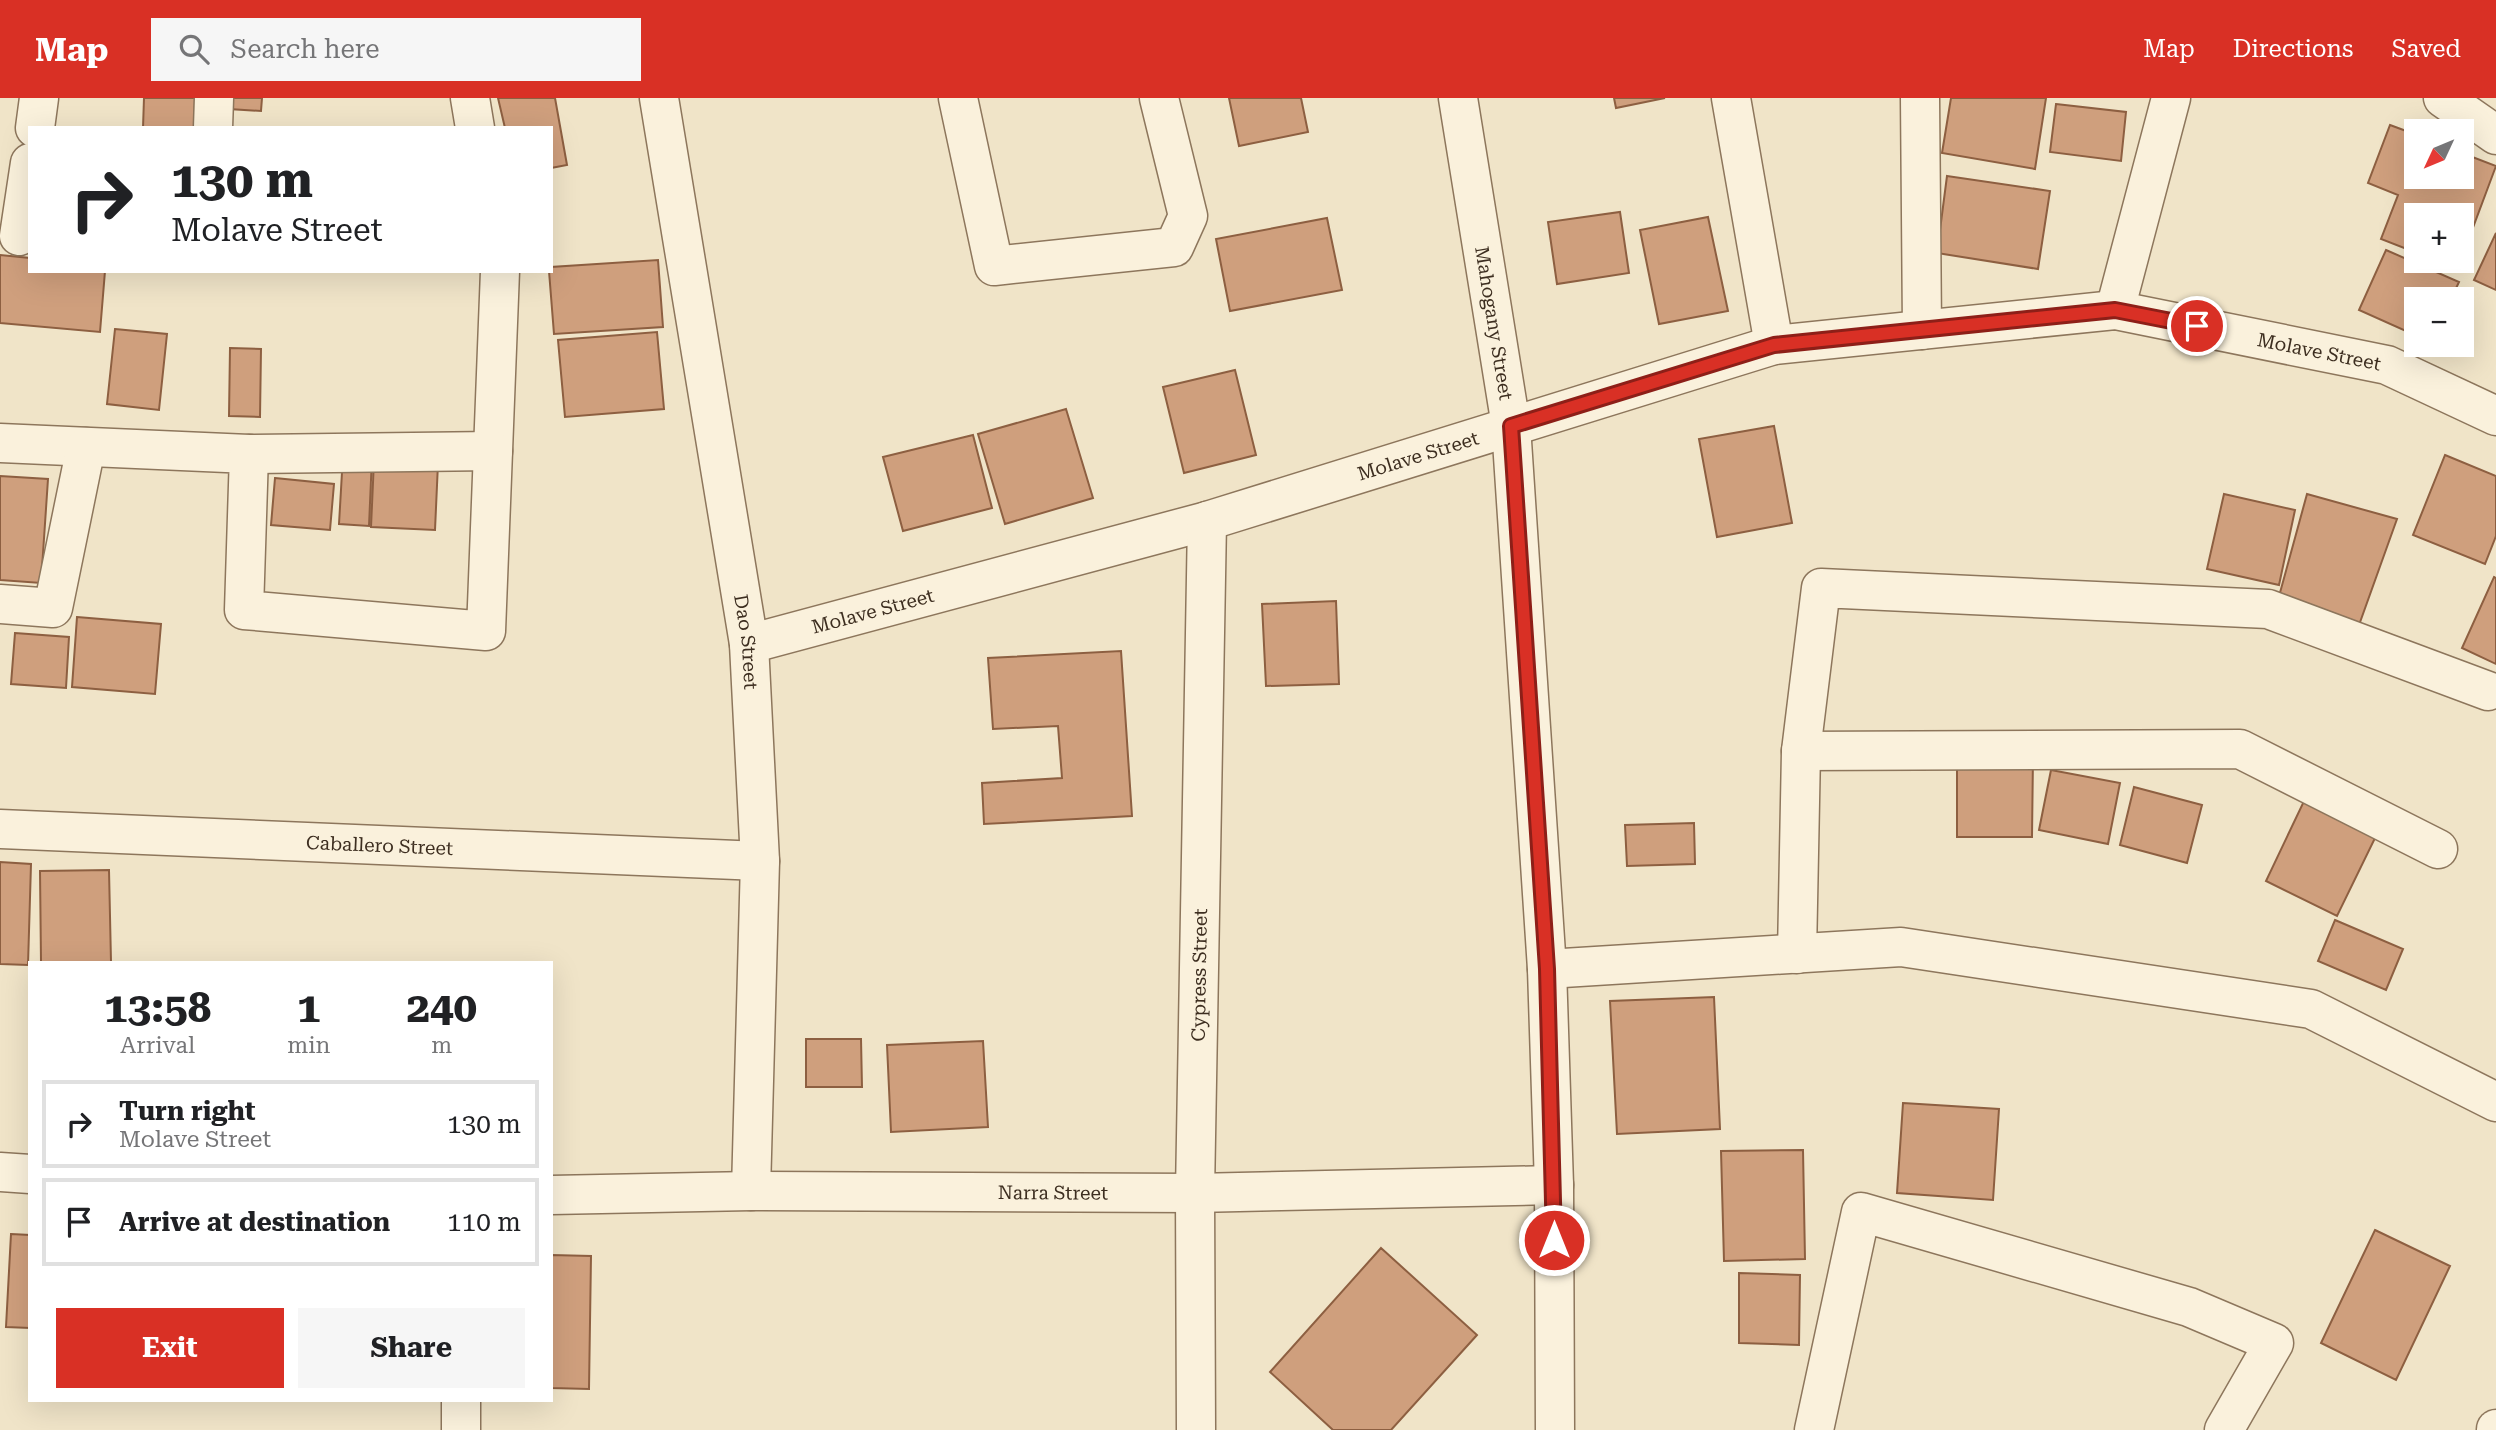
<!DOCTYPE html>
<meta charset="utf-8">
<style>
:root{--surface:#fff;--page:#f6f6f6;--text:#202124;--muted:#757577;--line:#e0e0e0;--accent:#d93025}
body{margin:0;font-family:"Roboto Serif",serif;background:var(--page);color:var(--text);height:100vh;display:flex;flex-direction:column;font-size:26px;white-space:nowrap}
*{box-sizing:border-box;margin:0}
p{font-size:23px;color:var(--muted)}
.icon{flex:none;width:38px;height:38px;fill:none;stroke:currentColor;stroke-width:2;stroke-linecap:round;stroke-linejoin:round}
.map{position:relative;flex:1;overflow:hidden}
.side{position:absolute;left:28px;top:863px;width:525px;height:441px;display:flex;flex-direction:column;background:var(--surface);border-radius:0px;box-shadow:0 7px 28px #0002}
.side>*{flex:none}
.banner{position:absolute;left:28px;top:28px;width:525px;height:147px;border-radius:0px;box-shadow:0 7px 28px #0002;background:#fff;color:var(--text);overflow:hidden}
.needle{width:46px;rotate:226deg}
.buttons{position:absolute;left:2404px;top:21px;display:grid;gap:14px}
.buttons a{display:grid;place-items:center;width:70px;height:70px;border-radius:0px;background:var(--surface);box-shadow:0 7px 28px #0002;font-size:35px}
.pin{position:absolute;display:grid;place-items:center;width:60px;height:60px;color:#fff;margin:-30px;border:4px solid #fff;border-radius:50%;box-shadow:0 2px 7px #0007}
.me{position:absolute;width:77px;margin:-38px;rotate:0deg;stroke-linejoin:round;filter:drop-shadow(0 0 5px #0008)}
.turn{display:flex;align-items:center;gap:24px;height:147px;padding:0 28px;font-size:32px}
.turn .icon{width:91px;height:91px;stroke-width:2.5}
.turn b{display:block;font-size:49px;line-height:60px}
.eta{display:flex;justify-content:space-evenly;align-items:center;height:119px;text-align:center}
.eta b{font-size:42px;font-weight:700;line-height:49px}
.cta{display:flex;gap:14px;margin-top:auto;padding:14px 28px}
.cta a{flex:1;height:80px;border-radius:0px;background:var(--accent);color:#fff;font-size:28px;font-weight:700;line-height:80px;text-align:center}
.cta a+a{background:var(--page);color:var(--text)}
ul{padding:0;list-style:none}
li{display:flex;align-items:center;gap:21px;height:88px;margin:0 14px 10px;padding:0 14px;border:4px solid var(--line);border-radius:0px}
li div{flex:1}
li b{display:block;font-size:26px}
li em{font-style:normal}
header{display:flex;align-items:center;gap:42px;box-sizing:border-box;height:98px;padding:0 35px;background:var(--accent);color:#fff}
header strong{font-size:33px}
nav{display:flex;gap:38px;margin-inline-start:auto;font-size:24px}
.search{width:490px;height:63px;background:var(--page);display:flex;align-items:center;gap:18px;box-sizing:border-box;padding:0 24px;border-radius:0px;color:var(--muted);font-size:26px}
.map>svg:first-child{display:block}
.building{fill:#cf9f7d;stroke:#8d5f41;stroke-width:2}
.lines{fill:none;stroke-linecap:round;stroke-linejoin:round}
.minor-casing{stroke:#8d765c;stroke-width:41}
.minor{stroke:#faf1dc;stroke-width:38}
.route-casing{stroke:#8d1f18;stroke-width:18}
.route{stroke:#d93025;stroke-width:12}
.labels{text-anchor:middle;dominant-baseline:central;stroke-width:7;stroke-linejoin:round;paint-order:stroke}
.street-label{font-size:19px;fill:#3d2e20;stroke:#f7eed8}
</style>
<header>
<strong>Map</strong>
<div class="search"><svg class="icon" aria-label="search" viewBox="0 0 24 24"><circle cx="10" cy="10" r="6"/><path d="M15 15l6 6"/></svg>Search here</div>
<nav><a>Map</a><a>Directions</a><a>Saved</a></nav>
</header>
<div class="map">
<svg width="2496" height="1332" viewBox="0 0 2496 1332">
<rect width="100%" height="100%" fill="#f0e4c8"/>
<path class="building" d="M144,0H195L194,30H143Z
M229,0H262L261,13L229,11Z
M498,0H555L567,67L551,70V30H505Z
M1229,0H1301L1308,34L1239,48Z
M1614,0H1665L1616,10Z
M1951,0H2046L2035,71L1942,55Z
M2056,6L2126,14L2121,63L2050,54Z
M2390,27L2417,37V79H2462V55L2496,68L2462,159V117H2417V155L2381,141L2398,97L2368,85Z
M1947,78L2050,93L2038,171L1937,155Z
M1620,114L1629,175L1557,186L1548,124Z
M1708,119L1728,213L1659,226L1640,132Z
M1327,120L1342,192L1230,213L1216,141Z
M2496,135V192L2474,182Z
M2386,152L2459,184L2451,201H2417V238L2359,212Z
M0,157L30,160V173H105L100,234L0,225Z
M658,162L663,229L554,236L549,173H551V169Z
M115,231L167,236L159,312L107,306Z
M657,234L664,311L565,319L558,242Z
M230,250L261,251L260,319L229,318Z
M1235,272L1256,357L1184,375L1163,289Z
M1066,311L1093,400L1005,426L978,336Z
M1774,328L1792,425L1717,439L1699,341Z
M973,337L992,410L903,433L883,359Z
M343,357L372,359L369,428L339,426Z
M2445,357L2496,378V438L2485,466L2413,437Z
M374,362L438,365L435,432L371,429Z
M0,378L48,381L41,485L0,482Z
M275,380L334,386L330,432L271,427Z
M2224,396L2295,412L2279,487L2207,471Z
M2307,396L2397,421L2359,527L2278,502Z
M2494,479L2496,480V566L2462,550Z
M1336,503L1339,586L1266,588L1262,506Z
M77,519L161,526L155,596L72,589Z
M15,535L69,539L66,590L11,586Z
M1121,553L1132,718L984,726L982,685L1062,680L1058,628L993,631L988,560Z
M1957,657L2033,658L2032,739H1957Z
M2051,672L2120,685L2108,746L2039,732Z
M2134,689L2202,707L2187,765L2120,747Z
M2305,701L2377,736L2337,818L2266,783Z
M1694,725L1695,766L1627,768L1625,727Z
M0,764L31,766L28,867L0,866Z
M109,772L111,864H41L40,773Z
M2335,822L2403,851L2386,892L2318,863Z
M1714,899L1720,1031L1617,1036L1610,903Z
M806,941H861L862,989H806Z
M983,943L988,1029L891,1034L887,947Z
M1903,1005L1999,1011L1993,1102L1897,1095Z
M1803,1052L1805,1161L1724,1163L1721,1053Z
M2375,1132L2450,1168L2396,1282L2321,1245Z
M11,1136L30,1137V1230L6,1229Z
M1381,1150L1477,1237L1391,1332H1333L1270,1274Z
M551,1157L591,1158L589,1291L551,1290Z
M1739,1175L1800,1177L1799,1247L1739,1245Z"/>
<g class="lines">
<defs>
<g id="minor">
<path d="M470,0L475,30"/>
<path id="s1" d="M659,0L749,546L760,763L751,1093"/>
<path d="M958,0L994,168L1174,149L1188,118L1159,0"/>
<path id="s2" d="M1458,0L1511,328L1547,871L1554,1087L1555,1332"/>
<path d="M1731,0L1774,247"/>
<path d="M1920,0L1922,232"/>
<path d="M2443,0L2496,37"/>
<path d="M35,30L39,0"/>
<path d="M213,30L214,0"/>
<path d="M19,138L30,65"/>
<path d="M2115,212L2171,0"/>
<path d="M0,345L249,356L244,512L486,533L500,173"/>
<path d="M249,356L493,353"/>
<path d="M0,506L53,510L86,349"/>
<path id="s3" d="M749,546L1207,423L1774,247L2115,212L2387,267L2496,318"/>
<path d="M1801,653L2240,651L2438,751"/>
<path id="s4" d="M0,731L760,763"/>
<path d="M1797,856L1801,653L1821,490L2268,511L2488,593"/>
<path d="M1547,871L1901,849L2311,911L2496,1004"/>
<path d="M0,1074L30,1076"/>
<path id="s5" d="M551,1097L751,1093L1195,1095L1554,1087"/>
<path d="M461,1302V1332"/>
<path id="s6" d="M1196,1332L1195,1095L1207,423"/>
<path d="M1814,1332L1861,1114L2189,1209L2274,1245L2224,1332"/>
<path d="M2496,1332V1331"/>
</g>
</defs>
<use href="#minor" class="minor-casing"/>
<use href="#minor" class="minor"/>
</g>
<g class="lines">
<defs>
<path id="route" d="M1554,1142L1547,871L1511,328L1774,247L2115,212L2197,228"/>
</defs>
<use href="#route" class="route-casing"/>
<use href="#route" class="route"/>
</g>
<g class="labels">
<g class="street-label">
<text stroke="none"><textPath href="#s2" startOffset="228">Mahogany Street</textPath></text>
<text stroke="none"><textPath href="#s3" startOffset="1619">Molave Street</textPath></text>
<text stroke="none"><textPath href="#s3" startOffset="695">Molave Street</textPath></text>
<text stroke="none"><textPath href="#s3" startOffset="128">Molave Street</textPath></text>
<text stroke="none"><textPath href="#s1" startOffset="551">Dao Street</textPath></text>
<text stroke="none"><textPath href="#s4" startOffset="380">Caballero Street</textPath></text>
<text stroke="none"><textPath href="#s6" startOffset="455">Cypress Street</textPath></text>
<text stroke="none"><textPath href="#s5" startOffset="502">Narra Street</textPath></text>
</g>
</g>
</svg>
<div class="buttons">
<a><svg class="needle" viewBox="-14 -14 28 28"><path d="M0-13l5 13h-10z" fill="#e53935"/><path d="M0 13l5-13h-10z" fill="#757577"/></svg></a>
<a>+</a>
<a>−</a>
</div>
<div class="pin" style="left:2197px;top:228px;background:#d93025"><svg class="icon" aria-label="arrive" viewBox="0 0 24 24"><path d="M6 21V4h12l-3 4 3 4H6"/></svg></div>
<svg class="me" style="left:1554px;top:1142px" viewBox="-20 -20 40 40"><circle r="17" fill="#d93025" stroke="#fff" stroke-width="3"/><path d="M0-11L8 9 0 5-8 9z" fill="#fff"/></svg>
<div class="banner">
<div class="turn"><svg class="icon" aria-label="right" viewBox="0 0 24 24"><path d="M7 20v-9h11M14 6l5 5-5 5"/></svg><div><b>130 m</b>Molave Street</div></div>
</div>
<section class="side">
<div class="eta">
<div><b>13:58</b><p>Arrival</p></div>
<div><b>1</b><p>min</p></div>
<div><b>240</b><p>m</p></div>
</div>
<ul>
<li><svg class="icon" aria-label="right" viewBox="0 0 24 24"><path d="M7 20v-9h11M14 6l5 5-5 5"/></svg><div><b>Turn right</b><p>Molave Street</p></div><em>130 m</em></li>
<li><svg class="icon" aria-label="arrive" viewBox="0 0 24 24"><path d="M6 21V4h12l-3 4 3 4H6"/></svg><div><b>Arrive at destination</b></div><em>110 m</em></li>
</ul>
<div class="cta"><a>Exit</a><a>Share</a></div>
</section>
</div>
